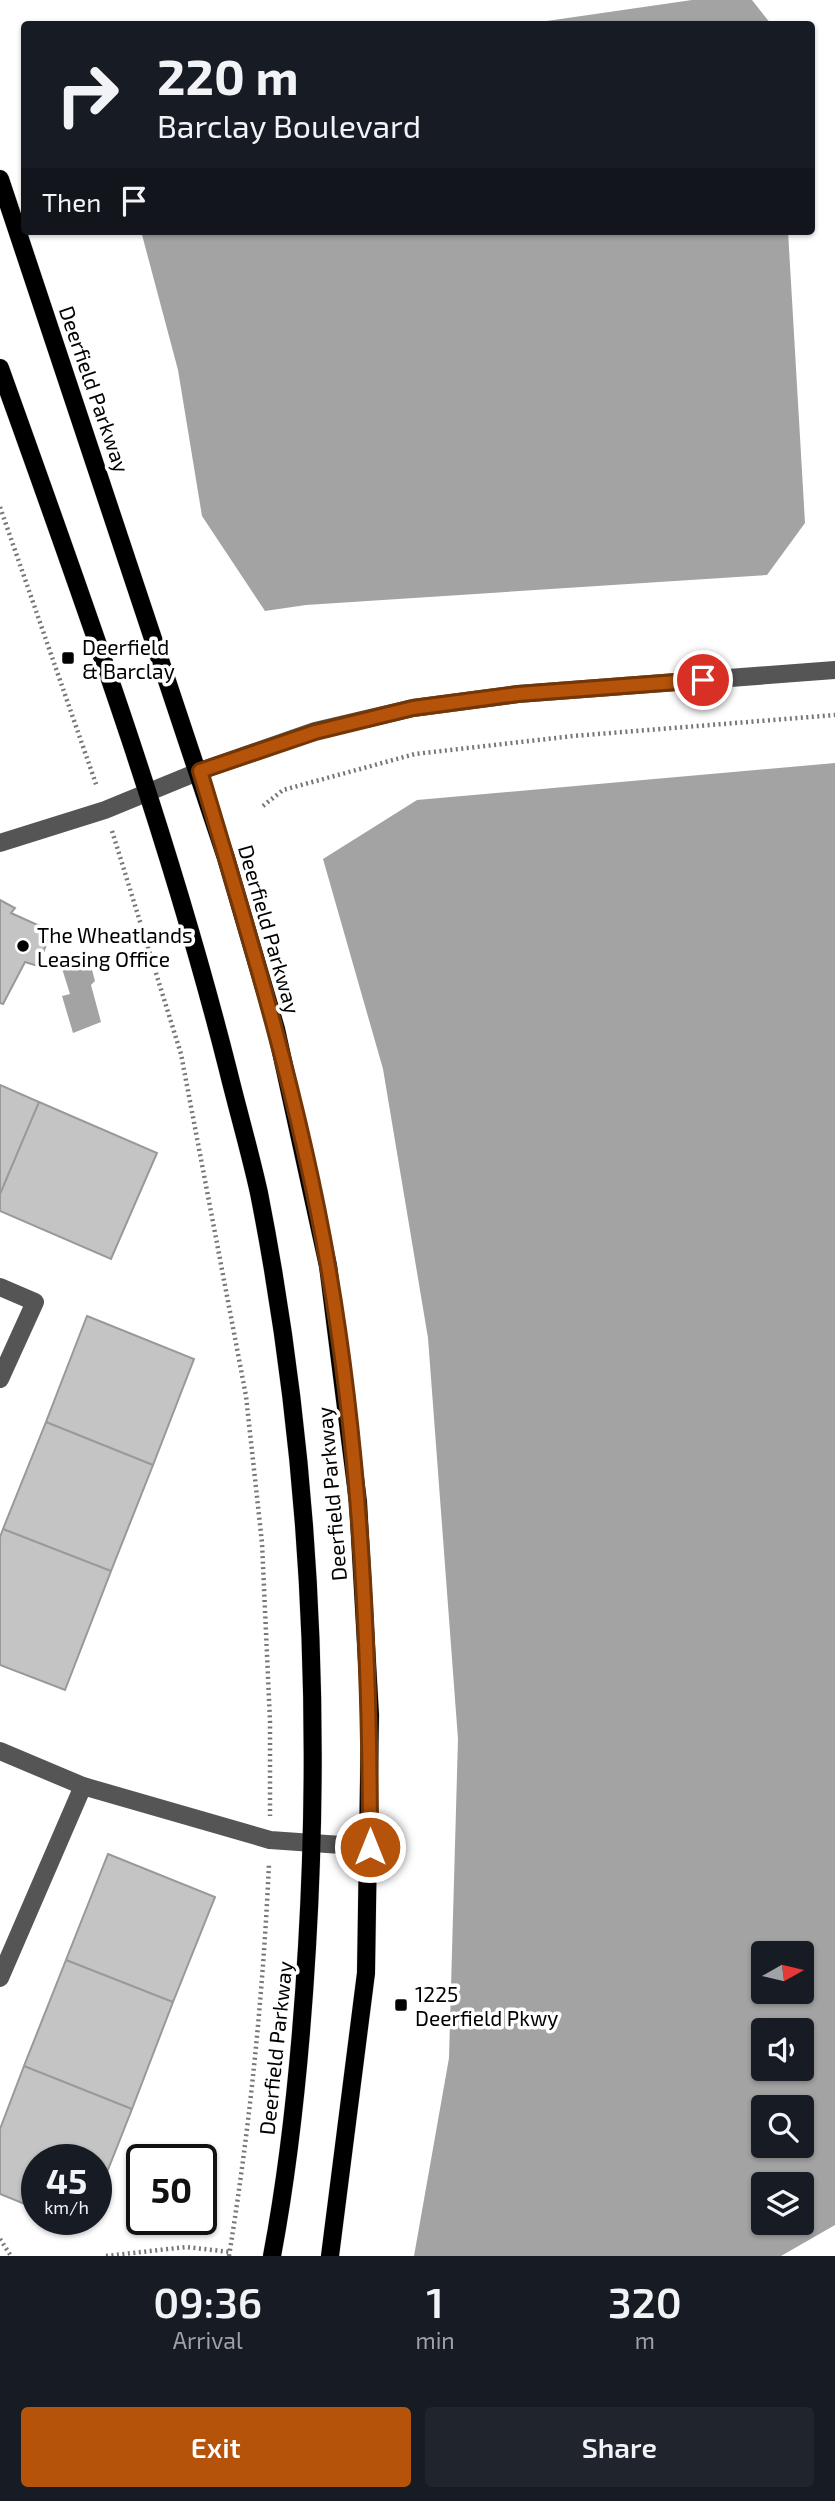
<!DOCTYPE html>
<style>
:root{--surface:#171b24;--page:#20242c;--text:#f1f3f6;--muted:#9ea1a6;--accent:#b45309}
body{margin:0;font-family:"Exo 2",sans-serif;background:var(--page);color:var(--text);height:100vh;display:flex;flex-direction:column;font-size:26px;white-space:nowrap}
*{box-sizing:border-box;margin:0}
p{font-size:23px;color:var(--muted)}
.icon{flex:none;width:38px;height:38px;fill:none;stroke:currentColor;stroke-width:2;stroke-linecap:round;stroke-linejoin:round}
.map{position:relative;height:2256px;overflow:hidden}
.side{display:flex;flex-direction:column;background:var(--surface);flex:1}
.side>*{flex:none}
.guide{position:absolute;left:21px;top:21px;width:794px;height:214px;border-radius:7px;box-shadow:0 2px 5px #0004;background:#171b24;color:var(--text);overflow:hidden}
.needle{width:46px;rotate:82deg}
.fabs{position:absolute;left:751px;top:1941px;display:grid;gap:14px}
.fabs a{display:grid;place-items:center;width:63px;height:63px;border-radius:7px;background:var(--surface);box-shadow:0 2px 5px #0004;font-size:35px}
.speed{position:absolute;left:21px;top:2144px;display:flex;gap:14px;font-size:35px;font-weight:700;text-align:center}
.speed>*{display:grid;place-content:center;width:91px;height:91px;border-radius:50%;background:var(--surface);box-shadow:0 2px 5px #0004;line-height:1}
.speed small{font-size:18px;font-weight:400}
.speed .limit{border:4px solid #111;border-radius:10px;background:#fff;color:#111}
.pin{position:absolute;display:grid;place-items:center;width:60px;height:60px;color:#fff;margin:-30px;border:4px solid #fff;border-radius:50%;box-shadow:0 2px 7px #0007}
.me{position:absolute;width:77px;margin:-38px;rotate:0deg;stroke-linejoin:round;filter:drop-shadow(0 0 5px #0008)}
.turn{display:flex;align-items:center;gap:24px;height:147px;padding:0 21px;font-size:32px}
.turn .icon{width:91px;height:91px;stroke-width:2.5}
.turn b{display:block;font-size:49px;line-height:60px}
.then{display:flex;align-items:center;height:66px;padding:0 21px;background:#0003;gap:14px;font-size:26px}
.eta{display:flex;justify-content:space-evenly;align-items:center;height:119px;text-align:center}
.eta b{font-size:42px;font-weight:600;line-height:49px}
.primary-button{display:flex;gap:14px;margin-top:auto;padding:14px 21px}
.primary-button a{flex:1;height:80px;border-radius:7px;background:var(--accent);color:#fff;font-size:28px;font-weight:600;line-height:80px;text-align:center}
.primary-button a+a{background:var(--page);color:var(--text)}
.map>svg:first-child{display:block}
.water{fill:#a3a3a3;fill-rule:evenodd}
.building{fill:#c4c4c4;stroke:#999;stroke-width:2}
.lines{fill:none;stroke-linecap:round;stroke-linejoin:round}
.major-casing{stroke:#dbdbdb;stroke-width:19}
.path{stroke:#777;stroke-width:4.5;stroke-dasharray:2 3.5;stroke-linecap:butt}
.minor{stroke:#555;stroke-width:18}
.major{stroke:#000;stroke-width:18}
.route-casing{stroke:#753606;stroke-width:18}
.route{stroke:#b45309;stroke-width:12}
.poi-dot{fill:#000;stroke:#fff;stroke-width:2.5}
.labels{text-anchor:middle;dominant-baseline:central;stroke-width:7;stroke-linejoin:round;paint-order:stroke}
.street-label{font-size:21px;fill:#000;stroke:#fff}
.poi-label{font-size:21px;fill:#000;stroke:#fff;text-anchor:start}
</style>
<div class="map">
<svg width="835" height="2256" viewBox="0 0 835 2256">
<rect width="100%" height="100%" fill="#fff"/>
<path class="water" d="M692,0H752L771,24H526Z
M141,231H788L805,523L767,575L306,605L265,611L202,516L178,370Z
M835,763V2225L781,2256H414L449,2058L458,1739L428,1338L383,1069L323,859L417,800ZM763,1953H802V1992H763ZM763,2030H802V2068H763ZM763,2107H802V2146H763ZM763,2184H802V2222H763Z
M87,951L95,981L91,985L101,1022L73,1033L62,996L70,994L59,959Z"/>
<path class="building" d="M0,900L15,908L11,913L51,931L38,966L25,962L3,1004L0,1003Z
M0,1085L39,1102L0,1194Z
M39,1102L157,1153L111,1259L0,1211V1194Z
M87,1316L194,1359L153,1465L46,1422Z
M46,1422L153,1465L111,1571L3,1529Z
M3,1529L111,1571L65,1690L0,1665V1537Z
M108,1854L215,1897L173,2002L66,1960Z
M66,1960L173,2002L132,2109L24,2066Z
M24,2066L132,2109L96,2200V2160H37V2209L0,2194V2129Z
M62,2219H89L85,2228Z"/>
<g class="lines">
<defs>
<path id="major" d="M0,179L226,858L276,1029L328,1266L358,1502L370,1715L366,1973L330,2256
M0,368C83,600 168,832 228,1070C238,1111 250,1152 259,1193C308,1442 322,1694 307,1947C301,2050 291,2155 272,2256"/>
</defs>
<use href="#major" class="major-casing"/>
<path class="path" d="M0,507L97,787
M263,806L283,790L415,754L573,736L835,715
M112,831L181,1054L246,1396L262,1543L270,1721V1816
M0,2239L11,2256
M106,2256L186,2247L230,2252
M229,2256C250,2126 263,1995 269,1864"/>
<path class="minor" d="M0,843L105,810L200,771L315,731L413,708L518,694L835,670
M0,1287L35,1302L0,1379
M0,1751L83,1786L270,1840L370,1847
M0,1978L83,1786"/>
<use href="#major" class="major"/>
</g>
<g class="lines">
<defs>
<path id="route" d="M370,1847C370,1653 361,1457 328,1266C299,1098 249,934 200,771L315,732L413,708L518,694L703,680"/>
</defs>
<use href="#route" class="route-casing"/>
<use href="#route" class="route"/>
</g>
<g class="poi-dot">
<rect x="61" y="651" width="14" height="14" rx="3.5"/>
<circle cx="23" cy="946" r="7"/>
<rect x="394" y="1998" width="14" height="14" rx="3.5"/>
</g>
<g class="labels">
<g class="street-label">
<text transform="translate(95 389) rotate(71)">Deerfield Parkway</text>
<text transform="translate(270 929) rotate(74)">Deerfield Parkway</text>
<text transform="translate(331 1494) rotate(-95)">Deerfield Parkway</text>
<text transform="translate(275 2048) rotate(-84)">Deerfield Parkway</text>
</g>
<g class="poi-label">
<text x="82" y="646">Deerfield<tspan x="82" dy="24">&amp; Barclay</tspan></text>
<text x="37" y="934">The Wheatlands<tspan x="37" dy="24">Leasing Office</tspan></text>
<text x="415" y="1993">1225<tspan x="415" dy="24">Deerfield Pkwy</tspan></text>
</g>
</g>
</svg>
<div class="fabs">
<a><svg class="needle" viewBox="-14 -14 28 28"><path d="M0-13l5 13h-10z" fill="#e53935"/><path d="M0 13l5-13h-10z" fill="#9ea1a6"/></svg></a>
<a><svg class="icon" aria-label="sound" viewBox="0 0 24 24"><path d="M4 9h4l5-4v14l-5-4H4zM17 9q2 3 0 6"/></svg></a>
<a><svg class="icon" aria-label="search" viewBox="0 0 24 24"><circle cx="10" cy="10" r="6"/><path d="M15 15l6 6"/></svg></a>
<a><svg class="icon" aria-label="layers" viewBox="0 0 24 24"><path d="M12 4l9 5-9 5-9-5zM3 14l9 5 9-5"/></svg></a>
</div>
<div class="speed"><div>45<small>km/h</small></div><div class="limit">50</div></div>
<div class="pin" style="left:703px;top:680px;background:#d93025"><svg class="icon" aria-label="arrive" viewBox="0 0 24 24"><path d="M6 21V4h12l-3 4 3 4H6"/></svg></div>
<svg class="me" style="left:370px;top:1847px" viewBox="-20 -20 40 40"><circle r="17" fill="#b45309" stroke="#fff" stroke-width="3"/><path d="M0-11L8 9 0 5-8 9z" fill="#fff"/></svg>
<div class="guide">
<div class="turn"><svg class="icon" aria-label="right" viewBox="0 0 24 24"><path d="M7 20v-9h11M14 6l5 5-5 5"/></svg><div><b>220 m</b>Barclay Boulevard</div></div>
<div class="then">Then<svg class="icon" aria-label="arrive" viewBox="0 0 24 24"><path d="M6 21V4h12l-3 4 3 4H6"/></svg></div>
</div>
</div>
<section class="side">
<div class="eta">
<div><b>09:36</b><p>Arrival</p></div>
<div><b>1</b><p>min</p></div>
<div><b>320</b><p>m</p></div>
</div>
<div class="primary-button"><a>Exit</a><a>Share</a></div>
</section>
